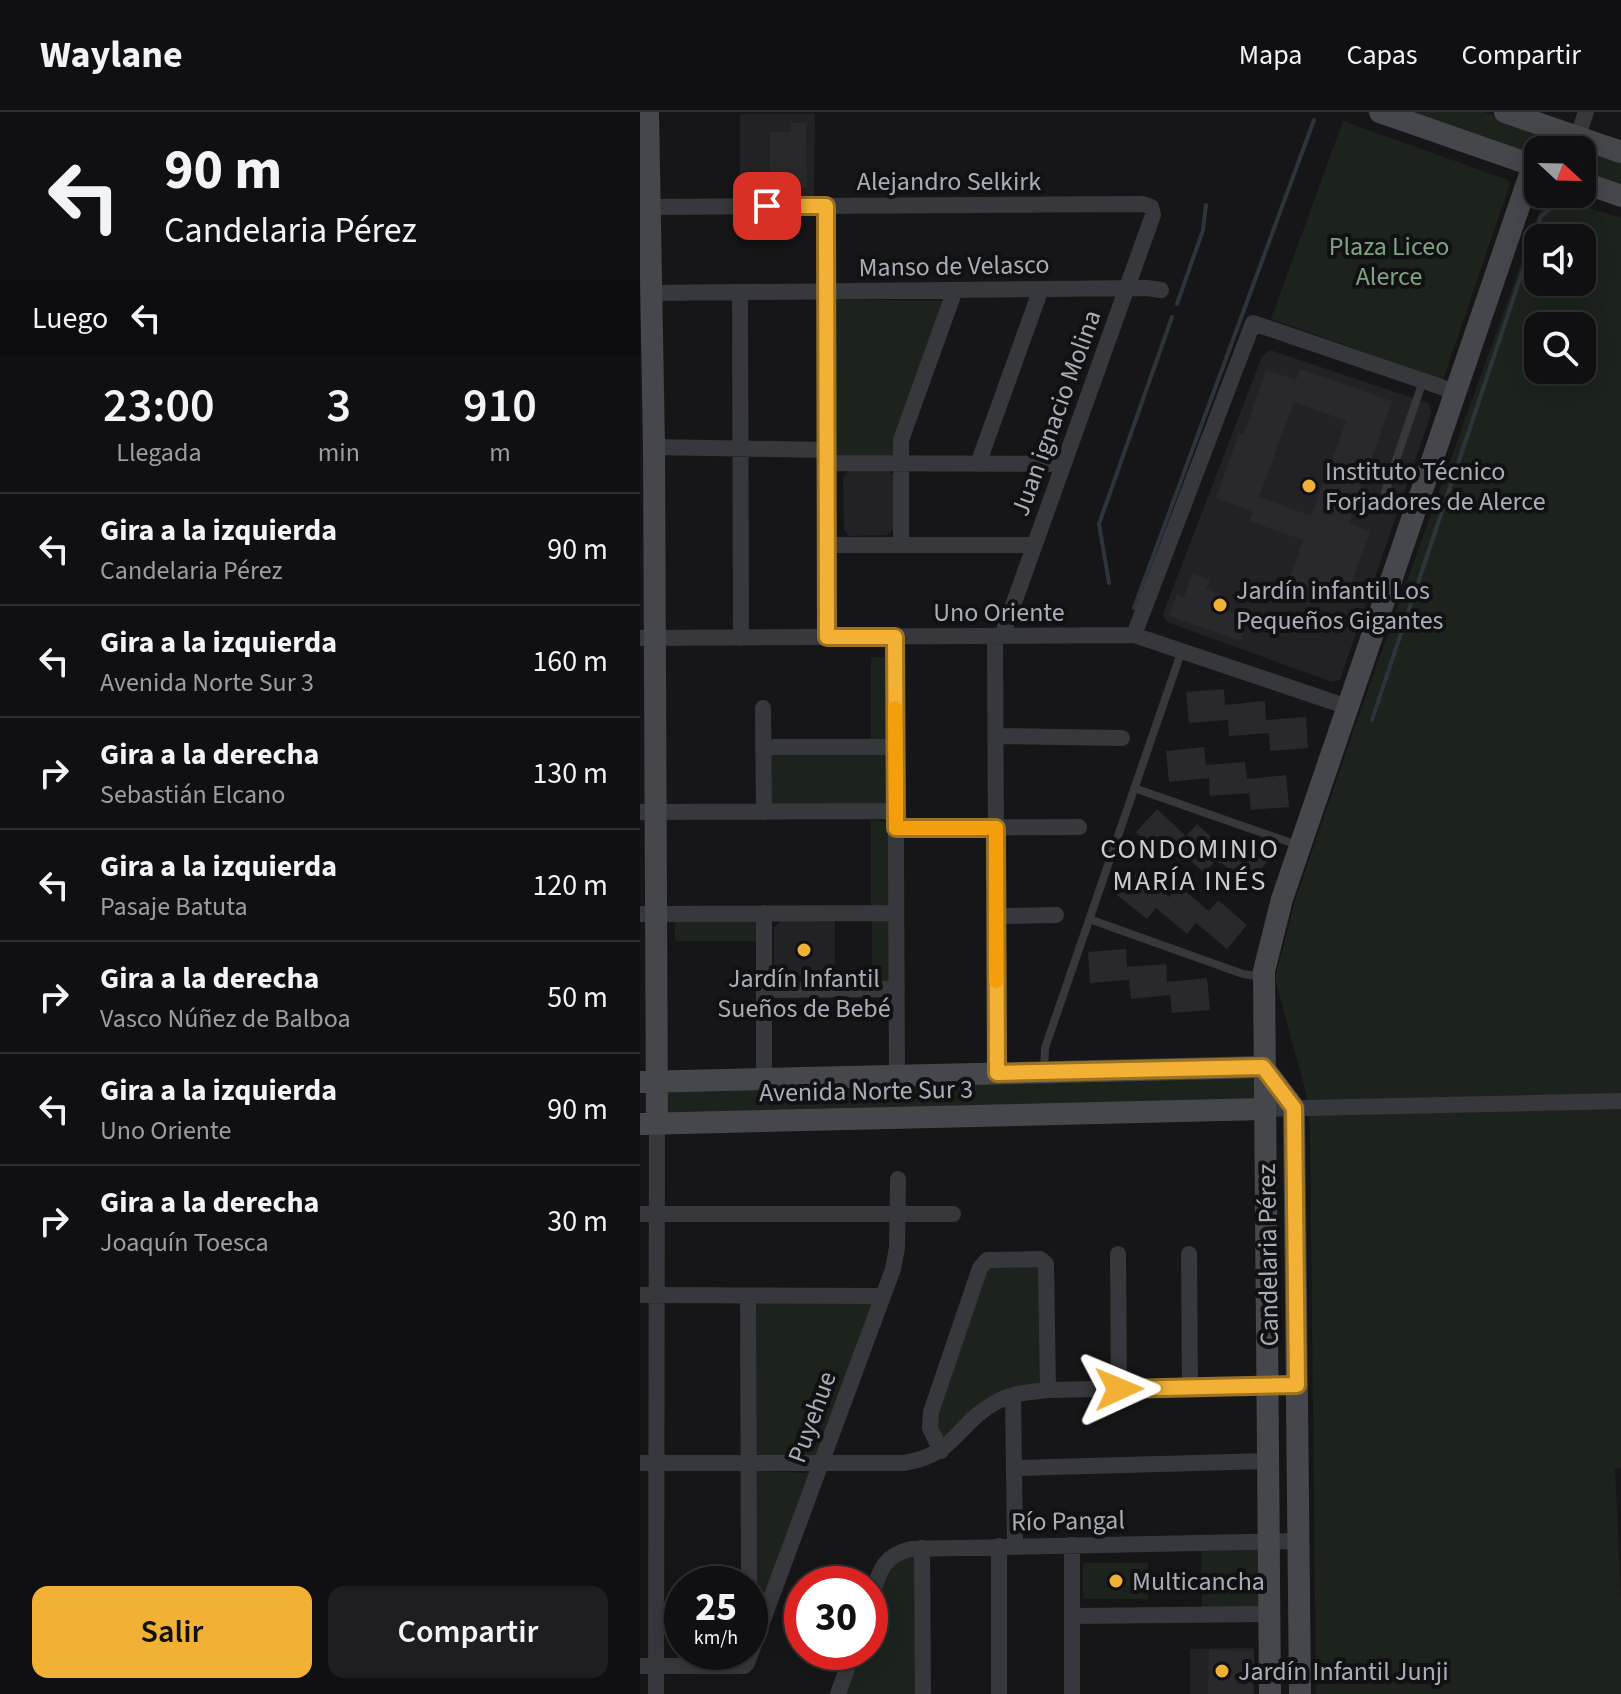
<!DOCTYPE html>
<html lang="es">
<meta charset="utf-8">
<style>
:root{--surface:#101012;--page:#1e1e20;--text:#f1f3f6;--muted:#9c9d9f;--line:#303032;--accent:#f2b134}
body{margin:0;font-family:"Source Sans 3",sans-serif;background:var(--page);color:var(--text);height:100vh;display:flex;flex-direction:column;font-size:30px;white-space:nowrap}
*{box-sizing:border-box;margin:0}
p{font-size:26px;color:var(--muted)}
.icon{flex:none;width:44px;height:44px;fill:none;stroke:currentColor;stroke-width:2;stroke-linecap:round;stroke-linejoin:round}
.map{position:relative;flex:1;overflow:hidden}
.drawer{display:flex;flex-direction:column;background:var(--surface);width:640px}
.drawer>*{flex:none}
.hud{background:#101012;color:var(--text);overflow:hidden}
.needle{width:52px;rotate:112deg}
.tools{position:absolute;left:884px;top:24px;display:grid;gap:16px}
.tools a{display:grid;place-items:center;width:72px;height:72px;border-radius:16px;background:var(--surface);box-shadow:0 4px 20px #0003,0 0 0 2px var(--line);font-size:40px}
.speed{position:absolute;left:24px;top:1454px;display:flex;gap:16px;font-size:40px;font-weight:700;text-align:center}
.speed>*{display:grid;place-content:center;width:104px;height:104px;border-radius:50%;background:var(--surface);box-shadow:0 4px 20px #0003,0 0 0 2px var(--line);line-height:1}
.speed small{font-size:20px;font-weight:400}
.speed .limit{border:12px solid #d22;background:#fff;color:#111}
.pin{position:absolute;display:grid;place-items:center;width:68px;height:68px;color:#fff;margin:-34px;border-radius:16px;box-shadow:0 4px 12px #0006}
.me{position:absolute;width:88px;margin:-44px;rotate:89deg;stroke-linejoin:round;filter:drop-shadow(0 0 6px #0008)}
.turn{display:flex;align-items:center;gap:28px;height:168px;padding:0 32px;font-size:36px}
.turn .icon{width:104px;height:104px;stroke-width:2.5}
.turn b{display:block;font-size:56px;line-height:68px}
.then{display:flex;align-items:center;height:76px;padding:0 32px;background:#0003;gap:16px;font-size:30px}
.eta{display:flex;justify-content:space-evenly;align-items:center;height:136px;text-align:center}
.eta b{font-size:48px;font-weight:600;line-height:56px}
.primary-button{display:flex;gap:16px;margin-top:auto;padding:16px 32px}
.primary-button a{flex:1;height:92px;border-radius:16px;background:var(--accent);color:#111;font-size:32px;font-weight:600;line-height:92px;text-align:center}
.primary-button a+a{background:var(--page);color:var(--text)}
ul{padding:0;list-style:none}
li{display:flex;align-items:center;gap:24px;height:112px;padding:0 32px;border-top:2px solid var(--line)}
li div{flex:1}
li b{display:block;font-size:30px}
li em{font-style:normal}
header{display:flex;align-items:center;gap:48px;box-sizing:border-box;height:112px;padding:0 40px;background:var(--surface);border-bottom:2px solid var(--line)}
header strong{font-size:38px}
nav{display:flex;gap:44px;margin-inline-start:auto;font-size:28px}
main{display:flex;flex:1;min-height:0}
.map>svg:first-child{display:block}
.built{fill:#222225}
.green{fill:#1c231d;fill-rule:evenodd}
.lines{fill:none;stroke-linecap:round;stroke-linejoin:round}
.stream{stroke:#2c353c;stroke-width:4}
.building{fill:#29292c;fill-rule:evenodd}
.lane{stroke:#37383d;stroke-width:8}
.street{stroke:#37383d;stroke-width:16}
.secondary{stroke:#45474d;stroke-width:22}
.route-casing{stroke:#9d7322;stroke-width:20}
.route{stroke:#f2b134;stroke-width:14}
.slow{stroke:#f59e0b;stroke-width:14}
.poi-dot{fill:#f2b134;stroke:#111113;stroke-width:3}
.labels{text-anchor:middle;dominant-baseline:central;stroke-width:8;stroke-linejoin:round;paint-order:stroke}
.street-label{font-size:26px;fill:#a8adb8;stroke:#111113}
.park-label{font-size:26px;fill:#7fa381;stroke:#111113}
.poi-label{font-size:26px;fill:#a8adb8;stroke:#111113;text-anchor:start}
.neighbourhood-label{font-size:28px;letter-spacing:2px;fill:#c9ccd4;stroke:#111113}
</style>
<header>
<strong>Waylane</strong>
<nav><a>Mapa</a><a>Capas</a><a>Compartir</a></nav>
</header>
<main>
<section class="drawer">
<div class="hud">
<div class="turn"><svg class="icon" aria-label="left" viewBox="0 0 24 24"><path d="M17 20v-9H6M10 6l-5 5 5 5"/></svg><div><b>90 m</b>Candelaria Pérez</div></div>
<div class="then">Luego<svg class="icon" aria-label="left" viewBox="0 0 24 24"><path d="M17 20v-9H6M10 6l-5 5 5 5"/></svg></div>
</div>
<div class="eta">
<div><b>23:00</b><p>Llegada</p></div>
<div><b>3</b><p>min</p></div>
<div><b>910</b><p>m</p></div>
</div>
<ul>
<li><svg class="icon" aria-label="left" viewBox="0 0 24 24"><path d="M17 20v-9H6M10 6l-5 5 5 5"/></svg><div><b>Gira a la izquierda</b><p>Candelaria Pérez</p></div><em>90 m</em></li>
<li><svg class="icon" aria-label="left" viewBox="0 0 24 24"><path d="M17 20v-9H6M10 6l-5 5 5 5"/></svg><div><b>Gira a la izquierda</b><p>Avenida Norte Sur 3</p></div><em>160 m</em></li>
<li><svg class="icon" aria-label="right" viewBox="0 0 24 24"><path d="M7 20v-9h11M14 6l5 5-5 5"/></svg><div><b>Gira a la derecha</b><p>Sebastián Elcano</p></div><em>130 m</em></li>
<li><svg class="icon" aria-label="left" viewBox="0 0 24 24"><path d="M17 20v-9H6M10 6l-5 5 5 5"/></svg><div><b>Gira a la izquierda</b><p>Pasaje Batuta</p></div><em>120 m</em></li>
<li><svg class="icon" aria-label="right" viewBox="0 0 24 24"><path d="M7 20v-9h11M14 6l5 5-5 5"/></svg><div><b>Gira a la derecha</b><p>Vasco Núñez de Balboa</p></div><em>50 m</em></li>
<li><svg class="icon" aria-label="left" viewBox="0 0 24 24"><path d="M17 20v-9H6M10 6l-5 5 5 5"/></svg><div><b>Gira a la izquierda</b><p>Uno Oriente</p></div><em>90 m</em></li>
<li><svg class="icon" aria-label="right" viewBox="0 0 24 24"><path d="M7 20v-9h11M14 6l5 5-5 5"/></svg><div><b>Gira a la derecha</b><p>Joaquín Toesca</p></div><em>30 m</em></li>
</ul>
<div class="primary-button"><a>Salir</a><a>Compartir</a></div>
</section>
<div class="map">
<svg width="981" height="1582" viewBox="0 0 981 1582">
<rect width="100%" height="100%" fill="#161618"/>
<path class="built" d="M100,2H175L174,87H100Z
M630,238L788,291L792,299L700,568L692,570L527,510L523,502L622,244Z
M248,358L253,363V418L246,423L209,424L204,418L203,365L208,359Z
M140,809H195V863L141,865L134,861V816Z
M614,1536V1582H550V1537Z"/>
<path class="green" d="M762,0H844L894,17L896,22L888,42Z
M703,9L868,68L870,72L803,268L631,207Z
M941,36L981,46V75L942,60V38H938Z
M906,82L981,106V1356H975L981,1487V1582H676L670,1018L667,985L635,866L655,789L716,611ZM898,126H942V170H898ZM898,214H942V258H898Z
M193,187L305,189L257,345L194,346Z
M231,545H251L249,628L231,631Z
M249,639L252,688L247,692H130L129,642Z
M231,708L250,710L251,793L231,797Z
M232,804L249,805L250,871L232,874Z
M35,805L118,808L120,829H35Z
M609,964L615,971L614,987L28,1004L26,981L31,978Z
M393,1151L402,1156V1269L304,1329L293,1311L347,1154Z
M228,1189L233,1193L181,1339L175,1344H119L115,1341V1191Z
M117,1359L171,1361L119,1503L116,1504L113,1502V1366Z
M615,1437L619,1439V1496L562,1499L561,1438Z
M267,1445H276L280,1582H206L220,1540H230V1512L247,1463L254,1451Z
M443,1451H508V1487H443Z"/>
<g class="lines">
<path class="stream" d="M537,192L563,118L566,93
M469,471L459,412L532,205
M494,496L674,8
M732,608L901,104L918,91"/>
</g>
<path class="building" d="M151,11H166L167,76L130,74V20H151Z
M660,257L752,289L709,411L730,419L706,487L681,479L678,488L646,477L663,428L609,409L613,400L576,386L599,321L604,322L626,258L656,268ZM654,290L706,309L671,404L619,385Z
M552,462L570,468L566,477L587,485L583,496L598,502L595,512L605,516L601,529L529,504L537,482L544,485Z
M584,577L585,593L625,589L626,608L666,605L668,636L630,639L629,621L589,624L588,608L549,611L546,580Z
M564,635L566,653L605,650L607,667L646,663L649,695L611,698L609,681L570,684L569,666L529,670L526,639Z
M517,697L546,724L557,712L587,739L599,725L627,750L606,774L583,752L575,749L564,761L535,734L524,746L496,720Z
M498,759L529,785L538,773L569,799L578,788L607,813L587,837L556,811L547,822L516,796L507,807L477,783Z
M486,837L487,855L526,852L527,870L567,866L570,898L532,901L530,883L491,887L489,868L450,871L448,840Z
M569,1538L614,1539L613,1582H568Z"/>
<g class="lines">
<path class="lane" d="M745,380L783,269
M494,676L660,734
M449,807L603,862L623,865
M404,960L405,936L542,538"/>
<path class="street" d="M933,38L946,0
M186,94L187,525
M9,95L503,92L511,95L513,103L362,524
M100,180L101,526
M11,181L507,176L521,178
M14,335L187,338
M187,351L423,352
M338,352L401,177
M187,433H394
M261,433V328L315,178
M494,523L613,211L816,280
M355,524L357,961
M255,525L257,964
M0,526L494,523L708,595
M123,596L124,700
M355,624L482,626
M123,635H256
M0,700L256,699
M256,716L439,715
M124,801V967
M0,802L256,801
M356,804L416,803
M124,878L257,877
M624,997L981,989
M0,1102H313
M478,1142L479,1277
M549,1142L550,1276
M0,1183L243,1184
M108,1184L109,1472
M373,1283L375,1434
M301,1339L290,1316L291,1300L340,1156L347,1148L400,1147L406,1152L408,1278
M0,1351H263C316,1344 317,1310 358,1289C373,1281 391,1280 408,1278L657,1273
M374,1356L627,1349
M432,1433V1582
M359,1434V1582
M282,1436L283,1582
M230,1490C239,1463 240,1444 271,1437L659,1429
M432,1504L629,1502
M0,1554H104L107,1551L253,1157L257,1136L258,1067
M16,1582L17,1012
M198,1582L213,1540"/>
<path class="secondary" d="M8,0L14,335L17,1012
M740,0L898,55
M865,0L981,40
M942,70L981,84
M0,970L623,955L654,996L660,1582
M0,1012L624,997
M630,1582L624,859L642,787L898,39"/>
</g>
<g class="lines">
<defs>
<path id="route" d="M127,94H186L187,525H255L256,716H356L357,961L623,955L654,996L657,1273L479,1277"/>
</defs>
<use href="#route" class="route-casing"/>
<use href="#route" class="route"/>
<path class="slow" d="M255,596L256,716H356V869"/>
</g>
<g class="poi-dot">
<circle cx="669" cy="374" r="8"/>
<circle cx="580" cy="493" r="8"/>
<circle cx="164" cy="838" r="8"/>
<circle cx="476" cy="1469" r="8"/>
<circle cx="582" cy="1559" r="8"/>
</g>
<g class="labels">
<g class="street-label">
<text x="309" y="69">Alejandro Selkirk</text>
<text transform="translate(314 154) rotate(-1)">Manso de Velasco</text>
<text transform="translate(416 301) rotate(-70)">Juan ignacio Molina</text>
<text x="359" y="500">Uno Oriente</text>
<text transform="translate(226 979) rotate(-1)">Avenida Norte Sur 3</text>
<text transform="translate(628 1143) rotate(-91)">Candelaria Pérez</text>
<text transform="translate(172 1305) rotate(-70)">Puyehue</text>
<text transform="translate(428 1409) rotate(-1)">Río Pangal</text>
</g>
<g class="park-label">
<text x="749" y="134">Plaza Liceo<tspan x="749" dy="30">Alerce</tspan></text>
</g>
<g class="poi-label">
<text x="685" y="359">Instituto Técnico<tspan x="685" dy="30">Forjadores de Alerce</tspan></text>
<text x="596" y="478">Jardín infantil Los<tspan x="596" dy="30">Pequeños Gigantes</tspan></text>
<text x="164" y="866" text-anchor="middle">Jardín Infantil<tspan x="164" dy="30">Sueños de Bebé</tspan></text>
<text x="492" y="1469">Multicancha</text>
<text x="598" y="1559">Jardín Infantil Junji</text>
</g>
<g class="neighbourhood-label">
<text x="550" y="737">CONDOMINIO<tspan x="550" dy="32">MARÍA INÉS</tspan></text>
</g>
</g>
</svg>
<div class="tools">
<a><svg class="needle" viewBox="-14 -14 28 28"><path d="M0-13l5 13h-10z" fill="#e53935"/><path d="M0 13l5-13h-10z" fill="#9c9d9f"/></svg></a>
<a><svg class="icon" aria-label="sound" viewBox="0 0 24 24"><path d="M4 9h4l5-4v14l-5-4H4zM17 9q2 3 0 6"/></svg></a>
<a><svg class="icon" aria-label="search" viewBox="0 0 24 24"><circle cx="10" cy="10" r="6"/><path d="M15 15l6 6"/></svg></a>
</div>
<div class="speed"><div>25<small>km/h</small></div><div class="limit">30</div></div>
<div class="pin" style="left:127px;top:94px;background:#d93025"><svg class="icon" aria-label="arrive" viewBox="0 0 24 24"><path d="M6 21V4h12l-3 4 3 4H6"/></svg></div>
<svg class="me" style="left:479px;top:1277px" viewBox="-20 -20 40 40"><path d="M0-17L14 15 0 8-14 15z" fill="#f2b134" stroke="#fff" stroke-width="4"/></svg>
</div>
</main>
